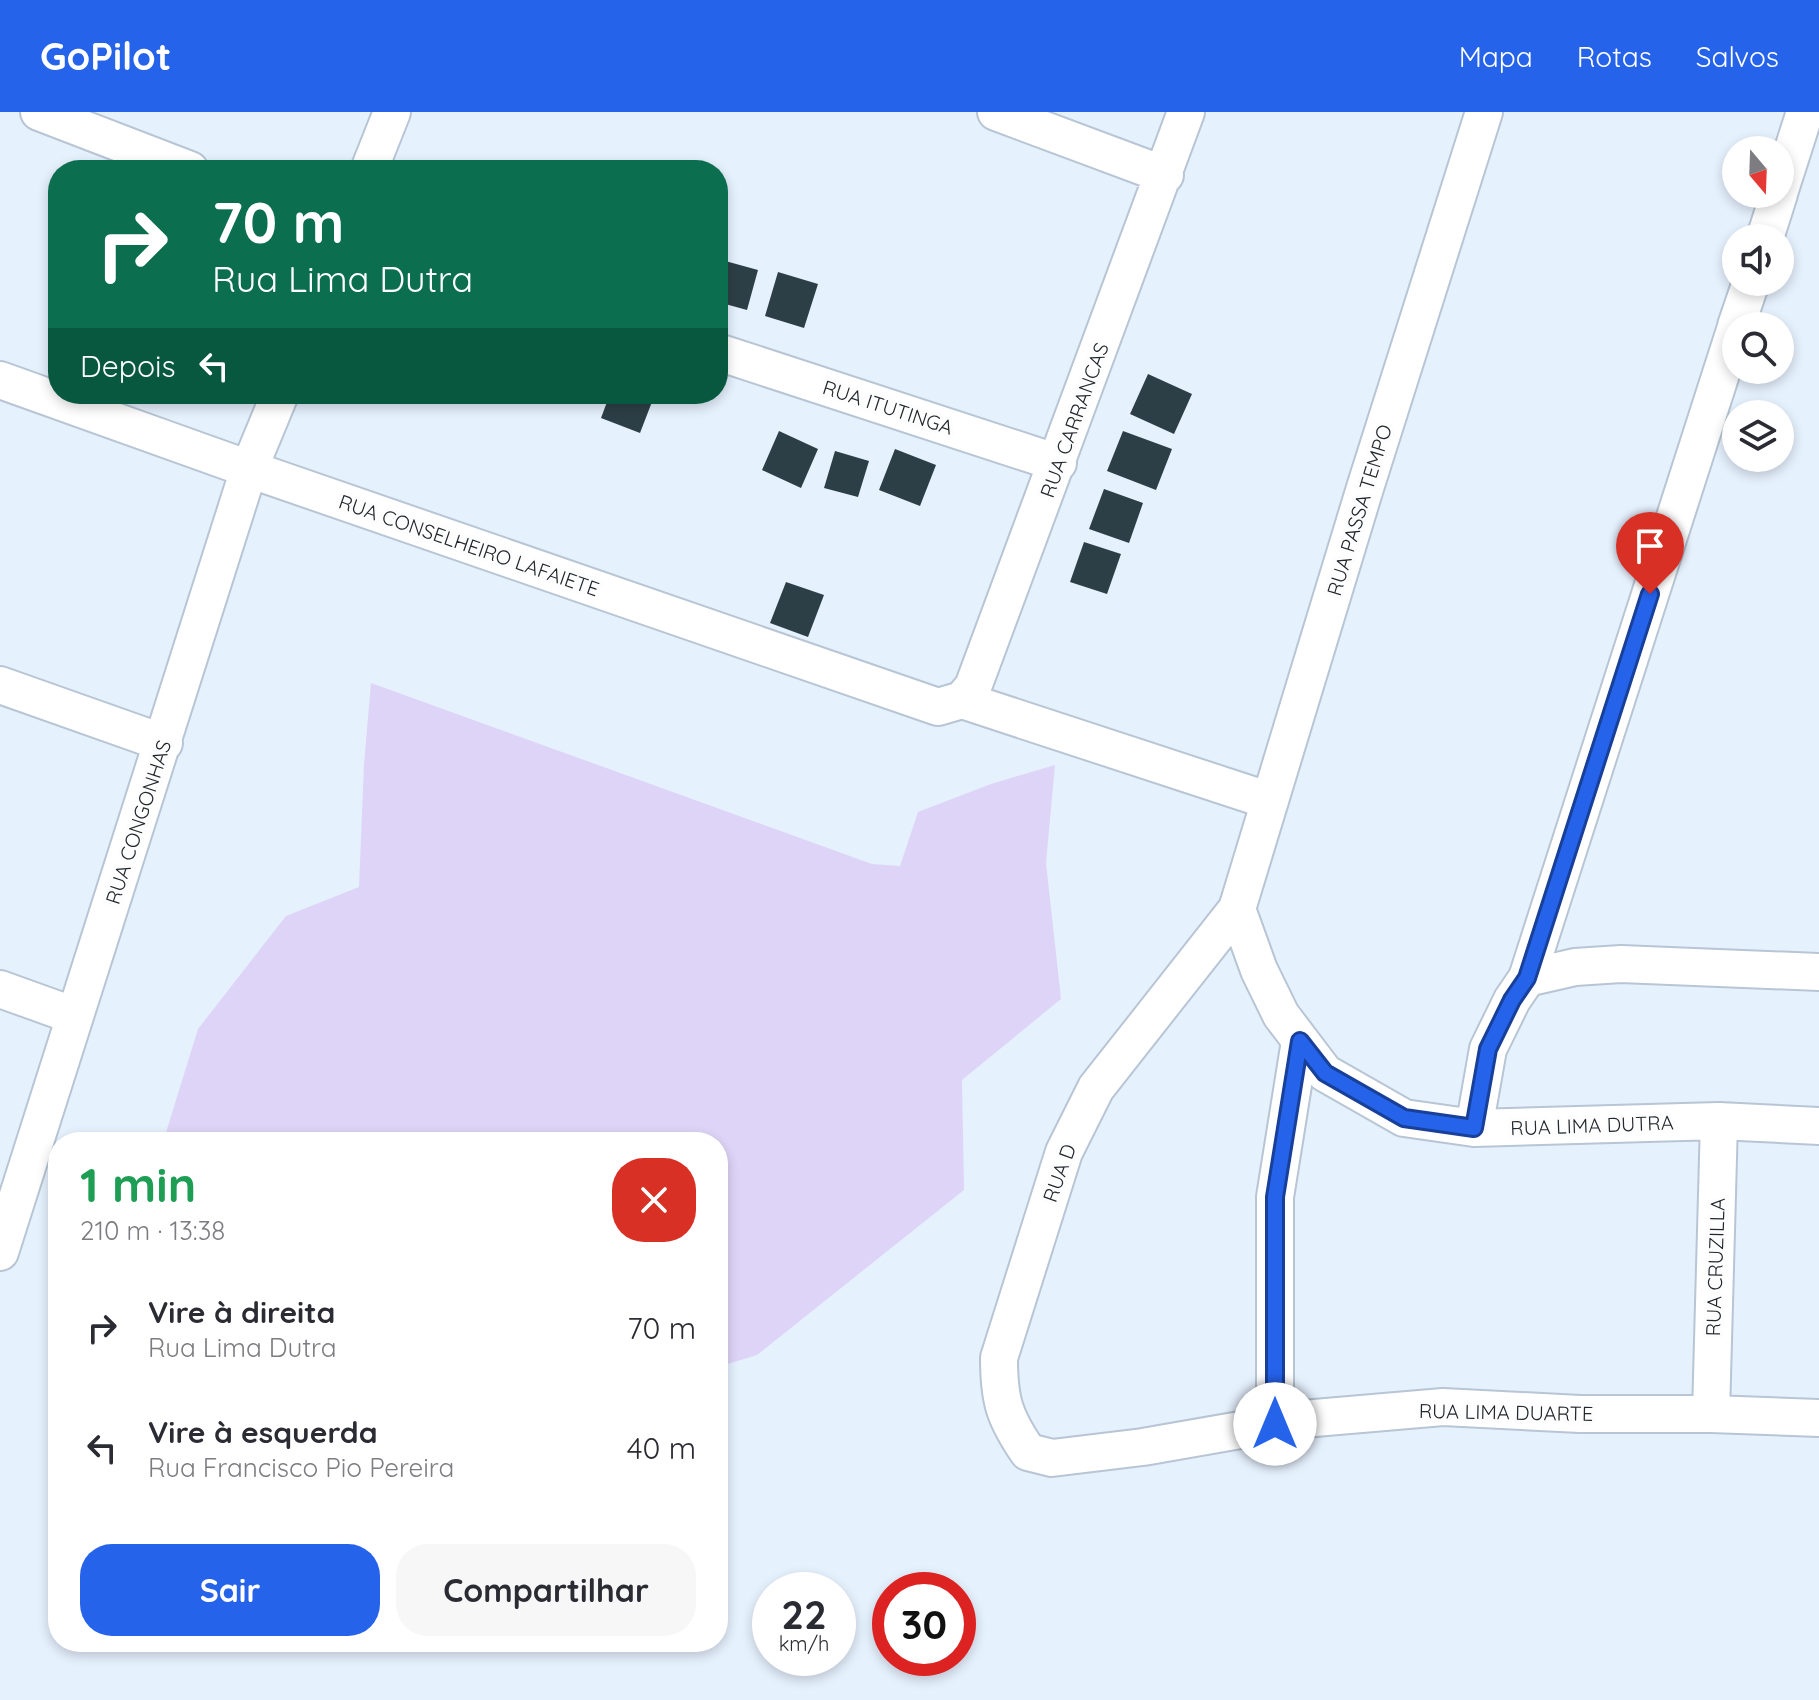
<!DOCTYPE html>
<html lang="pt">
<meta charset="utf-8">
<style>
:root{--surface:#fff;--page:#f7f7f7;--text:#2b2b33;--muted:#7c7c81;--accent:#2563eb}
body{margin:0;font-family:Quicksand,sans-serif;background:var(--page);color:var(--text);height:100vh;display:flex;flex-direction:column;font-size:30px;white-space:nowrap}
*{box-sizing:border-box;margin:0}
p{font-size:26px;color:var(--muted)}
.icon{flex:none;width:44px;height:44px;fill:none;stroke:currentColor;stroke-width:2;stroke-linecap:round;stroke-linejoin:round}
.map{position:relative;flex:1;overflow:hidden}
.drawer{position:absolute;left:48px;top:1020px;width:680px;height:520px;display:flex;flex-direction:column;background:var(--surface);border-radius:32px;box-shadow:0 4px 12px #0003}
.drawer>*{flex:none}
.guide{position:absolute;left:48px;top:48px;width:680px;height:244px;border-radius:32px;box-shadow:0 4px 12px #0003;background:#0b6e4f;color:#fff;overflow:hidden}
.needle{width:52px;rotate:161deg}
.buttons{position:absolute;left:1722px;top:24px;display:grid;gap:16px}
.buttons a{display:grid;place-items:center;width:72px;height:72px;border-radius:50%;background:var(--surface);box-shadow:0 4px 12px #0003;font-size:40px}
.speed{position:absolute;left:752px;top:1460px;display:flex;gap:16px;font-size:40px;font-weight:700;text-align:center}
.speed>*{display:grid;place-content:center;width:104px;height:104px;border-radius:50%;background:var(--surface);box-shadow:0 4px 12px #0003;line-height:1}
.speed small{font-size:20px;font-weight:400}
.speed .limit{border:12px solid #d22;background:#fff;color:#111}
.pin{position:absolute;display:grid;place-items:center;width:68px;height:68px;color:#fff;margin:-82px -34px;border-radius:50% 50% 50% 0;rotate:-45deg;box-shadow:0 0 8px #0007}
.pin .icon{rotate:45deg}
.me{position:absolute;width:88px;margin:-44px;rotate:0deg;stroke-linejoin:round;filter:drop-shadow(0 0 6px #0008)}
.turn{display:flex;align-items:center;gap:28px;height:168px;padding:0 32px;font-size:36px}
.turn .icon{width:104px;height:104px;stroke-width:2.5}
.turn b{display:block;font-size:56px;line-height:68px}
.then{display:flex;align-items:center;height:76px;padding:0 32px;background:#0003;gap:16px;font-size:30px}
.round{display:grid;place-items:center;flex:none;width:84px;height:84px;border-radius:32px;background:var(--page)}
.overview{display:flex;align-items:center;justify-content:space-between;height:136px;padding:0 32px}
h1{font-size:48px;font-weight:700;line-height:60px;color:#1e9e55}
.action{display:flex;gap:16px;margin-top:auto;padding:16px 32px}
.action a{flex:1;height:92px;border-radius:32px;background:var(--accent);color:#fff;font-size:32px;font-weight:700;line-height:92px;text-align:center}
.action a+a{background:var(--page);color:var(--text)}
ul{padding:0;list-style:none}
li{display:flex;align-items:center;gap:24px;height:120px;padding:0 32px}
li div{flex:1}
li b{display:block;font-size:30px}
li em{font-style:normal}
header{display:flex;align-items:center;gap:48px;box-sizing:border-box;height:112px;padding:0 40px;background:var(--accent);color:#fff}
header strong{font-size:38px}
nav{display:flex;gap:44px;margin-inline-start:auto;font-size:28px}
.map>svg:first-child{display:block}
.green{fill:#ded4f7}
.building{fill:#2d3f46}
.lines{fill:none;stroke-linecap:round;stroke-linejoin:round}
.minor-casing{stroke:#b7c5d4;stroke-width:40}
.minor{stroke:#fff;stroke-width:36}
.route-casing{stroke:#184099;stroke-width:20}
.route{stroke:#2563eb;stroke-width:14}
.labels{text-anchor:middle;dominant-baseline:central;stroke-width:8;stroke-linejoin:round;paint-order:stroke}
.street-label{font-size:20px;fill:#22272d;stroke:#fdfdfd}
</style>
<header>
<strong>GoPilot</strong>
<nav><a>Mapa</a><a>Rotas</a><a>Salvos</a></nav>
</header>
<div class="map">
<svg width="1819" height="1588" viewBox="0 0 1819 1588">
<rect width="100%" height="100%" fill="#e6f1fe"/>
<path class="green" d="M371,571L872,752L900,754L918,700L991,672L1055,653L1046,751L1061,887L962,968L964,1078L757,1243L718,1255V1030H163L198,917L286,804L359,775L364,652Z"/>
<path class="building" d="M718,147L758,158L747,198L718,190Z
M778,160L818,172L804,216L765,204Z
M1148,262L1192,282L1174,322L1130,302Z
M610,282H655L640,321L601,306Z
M779,319L818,337L801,376L762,358Z
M1123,319L1172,337L1156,378L1107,359Z
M895,337L936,353L920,394L879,378Z
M835,339L869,349L858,385L824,376Z
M1104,377L1143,391L1129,431L1089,417Z
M1084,430L1121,442L1107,482L1070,470Z
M786,470L824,483L808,525L770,511Z"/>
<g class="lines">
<defs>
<path id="minor" d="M39,0L190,58
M996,0L1165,63
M1484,0L1365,376L1237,797L1096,976L1064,1040L999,1246C999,1288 1004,1305 1028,1340L1052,1346L1143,1335L1303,1307L1443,1295L1580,1302H1711L1819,1306
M369,58L392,0
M1780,78L1805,0
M1765,126L1779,82
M1736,214L1751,170
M718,240L1058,351
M0,268L249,357L938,595L962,588L973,575L1186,0
M0,573L164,631
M962,588L1270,689
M1237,797L1259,858L1281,903L1325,961L1404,1006L1474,1016L1719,1009L1819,1014
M1527,866L1575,855L1621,852L1819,860
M0,877L75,904
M1474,1016L1488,937L1512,888L1527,866L1736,215
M0,1140L249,357L280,282
M1711,1302L1719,1009
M1275,1312V1085L1300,929"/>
</defs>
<use href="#minor" class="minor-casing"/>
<use href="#minor" class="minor"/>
</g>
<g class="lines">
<defs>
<path id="route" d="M1275,1312V1085L1300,929L1325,961L1404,1006L1474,1016L1488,937L1512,888L1527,866L1650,482"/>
</defs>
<use href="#route" class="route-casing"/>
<use href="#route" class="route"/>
</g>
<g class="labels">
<g class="street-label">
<text transform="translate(888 295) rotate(18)">RUA ITUTINGA</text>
<text transform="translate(1074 308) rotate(-70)">RUA CARRANCAS</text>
<text transform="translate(1359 398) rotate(-73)">RUA PASSA TEMPO</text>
<text transform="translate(469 433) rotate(19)">RUA CONSELHEIRO LAFAIETE</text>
<text transform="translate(138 710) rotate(-72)">RUA CONGONHAS</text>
<text transform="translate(1592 1013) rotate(-2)">RUA LIMA DUTRA</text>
<text transform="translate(1059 1061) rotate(-70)">RUA D</text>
<text transform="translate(1715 1155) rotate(-88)">RUA CRUZILLA</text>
<text transform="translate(1506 1300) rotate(1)">RUA LIMA DUARTE</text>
</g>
</g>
</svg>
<div class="buttons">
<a><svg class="needle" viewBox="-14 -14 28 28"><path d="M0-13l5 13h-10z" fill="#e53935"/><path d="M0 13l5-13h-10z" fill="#7c7c81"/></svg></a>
<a><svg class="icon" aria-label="sound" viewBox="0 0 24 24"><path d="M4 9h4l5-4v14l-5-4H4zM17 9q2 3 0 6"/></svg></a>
<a><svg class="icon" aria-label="search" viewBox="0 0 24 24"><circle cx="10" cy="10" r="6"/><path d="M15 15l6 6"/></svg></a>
<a><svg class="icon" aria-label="layers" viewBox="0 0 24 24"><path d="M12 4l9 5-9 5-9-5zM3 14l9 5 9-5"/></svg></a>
</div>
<div class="speed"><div>22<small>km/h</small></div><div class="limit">30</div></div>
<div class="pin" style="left:1650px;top:482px;background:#d93025"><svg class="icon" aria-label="arrive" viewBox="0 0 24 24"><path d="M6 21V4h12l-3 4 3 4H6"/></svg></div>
<svg class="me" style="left:1275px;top:1312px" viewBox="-20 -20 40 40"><circle r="19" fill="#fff"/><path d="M0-13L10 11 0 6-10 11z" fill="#2563eb"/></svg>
<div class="guide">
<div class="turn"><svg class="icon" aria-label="right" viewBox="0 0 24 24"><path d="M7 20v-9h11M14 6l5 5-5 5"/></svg><div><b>70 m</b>Rua Lima Dutra</div></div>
<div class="then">Depois<svg class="icon" aria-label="left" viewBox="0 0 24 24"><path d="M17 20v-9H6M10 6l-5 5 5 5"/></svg></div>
</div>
<section class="drawer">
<div class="overview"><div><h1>1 min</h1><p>210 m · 13:38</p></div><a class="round" style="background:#d93025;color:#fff"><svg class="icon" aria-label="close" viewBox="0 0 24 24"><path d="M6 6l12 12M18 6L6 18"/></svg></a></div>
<ul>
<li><svg class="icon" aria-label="right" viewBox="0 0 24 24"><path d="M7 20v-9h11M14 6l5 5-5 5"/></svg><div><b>Vire à direita</b><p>Rua Lima Dutra</p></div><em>70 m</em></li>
<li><svg class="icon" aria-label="left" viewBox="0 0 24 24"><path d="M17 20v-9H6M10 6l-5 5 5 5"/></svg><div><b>Vire à esquerda</b><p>Rua Francisco Pio Pereira</p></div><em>40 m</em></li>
</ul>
<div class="action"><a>Sair</a><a>Compartilhar</a></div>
</section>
</div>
